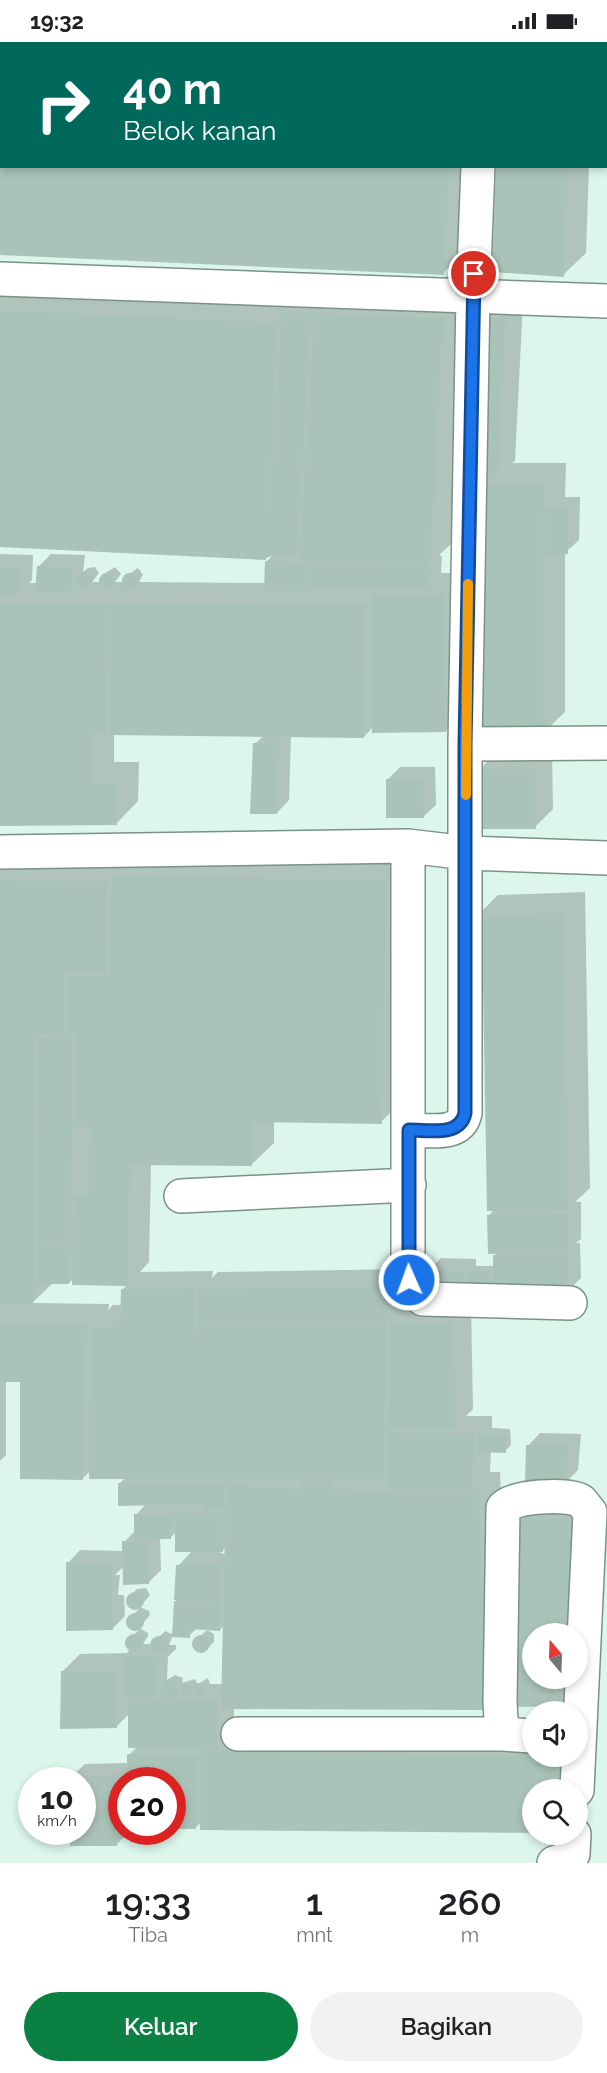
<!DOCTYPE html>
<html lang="id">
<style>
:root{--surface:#fff;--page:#f2f2f2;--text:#202124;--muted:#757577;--accent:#0b8043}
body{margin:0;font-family:Raleway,sans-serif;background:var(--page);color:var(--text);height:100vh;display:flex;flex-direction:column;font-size:22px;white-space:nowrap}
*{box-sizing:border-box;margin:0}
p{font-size:20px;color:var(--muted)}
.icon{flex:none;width:33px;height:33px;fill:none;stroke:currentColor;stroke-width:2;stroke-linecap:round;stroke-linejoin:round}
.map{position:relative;height:1821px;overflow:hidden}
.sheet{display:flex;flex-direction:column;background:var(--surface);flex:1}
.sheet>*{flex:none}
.guide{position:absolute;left:0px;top:0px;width:608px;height:126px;box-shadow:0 3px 9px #0003;background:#00695c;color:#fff;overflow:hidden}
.needle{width:39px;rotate:341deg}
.tools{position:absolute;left:522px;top:1581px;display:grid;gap:12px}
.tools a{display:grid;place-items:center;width:66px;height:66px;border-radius:50%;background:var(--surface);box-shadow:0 3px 9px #0003;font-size:30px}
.speed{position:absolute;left:18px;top:1725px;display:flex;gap:12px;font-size:30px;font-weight:700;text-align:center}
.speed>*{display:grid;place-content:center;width:78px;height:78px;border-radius:50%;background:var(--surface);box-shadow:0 3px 9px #0003;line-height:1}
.speed small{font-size:15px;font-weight:400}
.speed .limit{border:9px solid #d22;background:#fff;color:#111}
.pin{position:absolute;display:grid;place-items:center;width:51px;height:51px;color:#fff;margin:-26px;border:3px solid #fff;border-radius:50%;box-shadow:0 2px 6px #0007}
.me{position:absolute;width:66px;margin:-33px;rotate:358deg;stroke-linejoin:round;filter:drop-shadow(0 0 4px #0008)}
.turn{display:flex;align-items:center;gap:21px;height:126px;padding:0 24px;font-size:27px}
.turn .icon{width:78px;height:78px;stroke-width:2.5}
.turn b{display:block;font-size:42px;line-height:51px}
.eta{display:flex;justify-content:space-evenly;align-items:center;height:102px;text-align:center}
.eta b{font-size:36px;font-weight:600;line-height:42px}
.cta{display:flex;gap:12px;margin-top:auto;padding:12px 24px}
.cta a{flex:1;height:69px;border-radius:36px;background:var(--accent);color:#fff;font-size:24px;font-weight:600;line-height:69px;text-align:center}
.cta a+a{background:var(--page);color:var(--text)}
.status{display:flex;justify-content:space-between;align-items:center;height:42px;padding:0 30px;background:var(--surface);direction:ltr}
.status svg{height:16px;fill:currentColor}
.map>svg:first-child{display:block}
.shadow{fill:#0003;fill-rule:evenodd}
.building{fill:#aac3b9}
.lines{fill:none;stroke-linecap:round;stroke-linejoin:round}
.minor-casing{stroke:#7a9288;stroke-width:36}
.minor{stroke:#fff;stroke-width:33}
.route-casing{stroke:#114b97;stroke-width:15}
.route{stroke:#1a73e8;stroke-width:10}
.slow{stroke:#f59e0b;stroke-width:10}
</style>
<div class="status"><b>19:32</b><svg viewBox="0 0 49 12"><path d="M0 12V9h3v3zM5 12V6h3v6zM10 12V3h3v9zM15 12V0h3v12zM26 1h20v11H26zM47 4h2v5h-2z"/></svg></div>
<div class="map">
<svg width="607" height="1821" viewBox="0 0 607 1821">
<rect width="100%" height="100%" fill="#dcf6ec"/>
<path class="shadow" d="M0,0H476L2,2V124H470L465,209L443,231L0,211Z
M503,0H594L503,2Z
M498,124H589L586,211L563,233Z
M0,245L465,255L452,501L439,513L442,514L441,531H465L468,667L446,689L373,685L364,695L291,694L289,758L277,771L255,702L263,694L114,692V720H139L138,759L116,782H0V512L33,513L32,538L29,541H38L39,524L51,512L85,513L83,530L88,526L95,525L99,531L92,540H100L102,533L115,525L121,532L115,540H124V536L138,526L143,533L139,540L266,541V520L273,513L266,516L0,504Z
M501,259L523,260L515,419L512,421H566L565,455H580L579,498L565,511V670L542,692H477L483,277Z
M498,709H552L553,767L535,785L480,727Z
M400,725H435L436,763L423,775L387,738Z
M0,816H407L403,1058L381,1080L274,1079V1101L251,1123L151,1122L149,1220L140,1230L213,1229L212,1236L218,1230L404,1227L408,1266L410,1264L471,1263L473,1367L466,1374H492V1386L510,1387L511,1403L505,1409H491L490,1430H500L509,1644L234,1665V1688L532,1691V1714H578L589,1692L588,1768L578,1778V1748H532V1790L201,1787L202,1780L195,1786L172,1738H122L119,1747H122V1790H129L116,1803H72V1790H82V1738H72V1734L85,1722L129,1721V1713L137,1705L130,1671L116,1685L62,1630L80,1612L127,1611L130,1607L127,1599L140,1587H132L128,1582V1578L140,1566H132L128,1562L131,1553L137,1547L146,1546L150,1553L140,1565L149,1569L150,1573L139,1586L148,1591V1594L143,1602H152L165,1589L174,1593L178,1524L193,1508L177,1489L171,1495H160L161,1528L148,1541L124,1524L115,1533H120L118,1553H124L125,1574L112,1587L68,1521L80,1508L124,1509V1500L136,1488V1473L146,1462L120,1441L125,1436L90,1429L82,1437L21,1338L6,1339V1413L0,1419ZM74,1236L128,1242L122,1248V1263H113L108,1268L109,1262L32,1261L53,1241H69ZM226,1505V1512L220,1511ZM224,1583L223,1642H210L208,1636L198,1642L195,1637L182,1641L183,1636L175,1633L167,1638L168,1615L176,1607V1603H169L173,1593L189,1594L197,1586L220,1588Z
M585,850L590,1146L575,1160H581V1197L576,1201H580L581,1236L568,1249L468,1251L428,1229L441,1216L476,1217V1224H495V1214L498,1210L488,1174L495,1167L485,941L476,875L498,853Z
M540,1391L581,1392L578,1428L566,1440L528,1404Z
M539,1459L588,1460L585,1645L519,1663L521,1477ZM532,1592H578V1636H532Z
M207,1588L214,1592V1600L204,1609H198L194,1600Z"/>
<path class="building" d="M0,124H449L444,233L0,213Z
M496,124H568L564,235L492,230Z
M0,268L278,281L268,491L281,270L312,271L297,516L266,514V518L0,505Z
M314,271L443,276L430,525L299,518Z
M482,276L506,277L497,438L474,437Z
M544,442L543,693H476L474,443Z
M545,467H568V512L545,513Z
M265,519L308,521L305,549L264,548Z
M309,521L431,525L429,547L307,544Z
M0,524L21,525L20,552H0Z
M37,524L73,525L71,550H35Z
M76 538a8 8 0 1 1 16 0a8 8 0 1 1-16 0Z
M99 539a8 8 0 1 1 16 0a8 8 0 1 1-16 0Z
M122 539a8 8 0 1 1 16 0a8 8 0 1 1-16 0Z
M371,552L443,553L446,690L372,691Z
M0,562H109L107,691H93V741H118L117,783L0,784Z
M110,562L366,563L364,696L110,693Z
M253,701H279L277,772H250Z
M479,727H535L536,787H479Z
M386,737H423L424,776H386Z
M112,834L386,838L382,1082L253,1080L252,1124L130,1123L128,1244L72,1243L74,1154H88L90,1085L74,1084L76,992H67L68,933L110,934Z
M0,838L106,839V930L64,931V991H33V1263L0,1262Z
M564,871L568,1169H487L483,943H474V874Z
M73,995L71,1202L38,1201L39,996Z
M569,1172V1211L488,1212L487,1173Z
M38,1203L71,1204L69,1242H37Z
M493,1213H568L569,1250L493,1252Z
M427,1228L464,1229V1252H425Z
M467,1229H489V1252H466Z
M387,1244L386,1280H198L199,1247Z
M195,1246L194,1290H197V1281H386L384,1437H89L90,1285L120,1284L121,1247Z
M454,1280L455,1387L388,1388L391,1281Z
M0,1283H87L83,1438L20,1437V1340H0Z
M388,1390L475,1392L472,1450L388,1447Z
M478,1392H505L506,1411L479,1410Z
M526,1403L569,1404L566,1442H525Z
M302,1439H331V1447L479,1452L487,1668L221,1667L226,1443L302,1447Z
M118,1441H224V1468H204V1462L118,1464Z
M175,1471L223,1472V1510H175Z
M134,1472H172L171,1497H134Z
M520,1476L571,1477L569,1592H532V1636H568V1664L517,1665Z
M122,1499H148L149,1542L123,1543Z
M66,1520L112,1521L113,1588L66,1589Z
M176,1523H221V1559L174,1558Z
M126 1559a9 9 0 1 1 18 0a9 9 0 1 1-18 0Z
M174,1559L221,1560L220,1589L190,1587V1596L172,1595Z
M126 1580a9 9 0 1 1 18 0a9 9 0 1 1-18 0Z
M125 1601a9 9 0 1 1 18 0a9 9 0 1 1-18 0Z
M192 1602a9 9 0 1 1 18 0a9 9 0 1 1-18 0Z
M150 1603a9 9 0 1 1 18 0a9 9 0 1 1-18 0Z
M122,1613L165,1615L164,1621L156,1620V1655L123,1656Z
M115,1628L117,1686L60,1687L61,1629Z
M160 1647a9 9 0 1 1 18 0a9 9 0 1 1-18 0Z
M194 1647a6 6 0 1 1 12 0a6 6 0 1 1-12 0Z
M188,1642L192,1647L188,1652L184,1653L181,1649L182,1643Z
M128,1658L218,1660L217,1708L128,1706Z
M201,1709L568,1714L567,1748H532V1791L200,1788Z
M127,1712L198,1713L196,1787H172V1738H127Z
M115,1733L116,1753H119L117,1804H70L71,1790H82V1738H71V1734Z"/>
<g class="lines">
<defs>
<path id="minor" d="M483,2V0
M0,237L607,259
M465,702L473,253L478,124
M408,804V1230L412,1246L423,1257L570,1261
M0,810L408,804L467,811L607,816
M409,1088C430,1088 460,1095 465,1071V702L607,701
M181,1154L409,1143
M238,1692H502
M532,1694L502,1692L500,1661L503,1466C511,1454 569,1451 581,1459C584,1462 587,1467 590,1470L577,1748
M554,1821L569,1816L573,1812L574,1792"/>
</defs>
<use href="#minor" class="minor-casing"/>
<use href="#minor" class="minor"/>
</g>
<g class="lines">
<defs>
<path id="route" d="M409,1238V1088C430,1088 460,1095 465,1071V702L474,232"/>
</defs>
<use href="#route" class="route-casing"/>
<use href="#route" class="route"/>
<path class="slow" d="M466,753L468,542"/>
</g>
</svg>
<div class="tools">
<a><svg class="needle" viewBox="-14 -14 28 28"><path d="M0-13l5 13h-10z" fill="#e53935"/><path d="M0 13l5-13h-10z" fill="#757577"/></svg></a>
<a><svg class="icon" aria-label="sound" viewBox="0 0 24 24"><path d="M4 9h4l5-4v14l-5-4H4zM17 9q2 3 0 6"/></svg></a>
<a><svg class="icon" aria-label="search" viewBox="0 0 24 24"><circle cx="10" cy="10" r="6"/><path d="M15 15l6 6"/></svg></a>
</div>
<div class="speed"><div>10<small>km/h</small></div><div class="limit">20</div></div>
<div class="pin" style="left:474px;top:232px;background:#d93025"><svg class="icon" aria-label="arrive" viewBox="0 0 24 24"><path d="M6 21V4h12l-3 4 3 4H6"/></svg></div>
<svg class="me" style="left:409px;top:1238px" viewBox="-20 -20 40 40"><circle r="17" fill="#1a73e8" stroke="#fff" stroke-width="3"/><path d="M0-11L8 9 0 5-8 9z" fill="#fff"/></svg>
<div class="guide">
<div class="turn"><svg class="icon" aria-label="right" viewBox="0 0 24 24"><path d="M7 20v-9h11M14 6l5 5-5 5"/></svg><div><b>40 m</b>Belok kanan</div></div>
</div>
</div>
<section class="sheet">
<div class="eta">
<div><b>19:33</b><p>Tiba</p></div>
<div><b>1</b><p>mnt</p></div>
<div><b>260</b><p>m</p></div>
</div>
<div class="cta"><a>Keluar</a><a>Bagikan</a></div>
</section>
